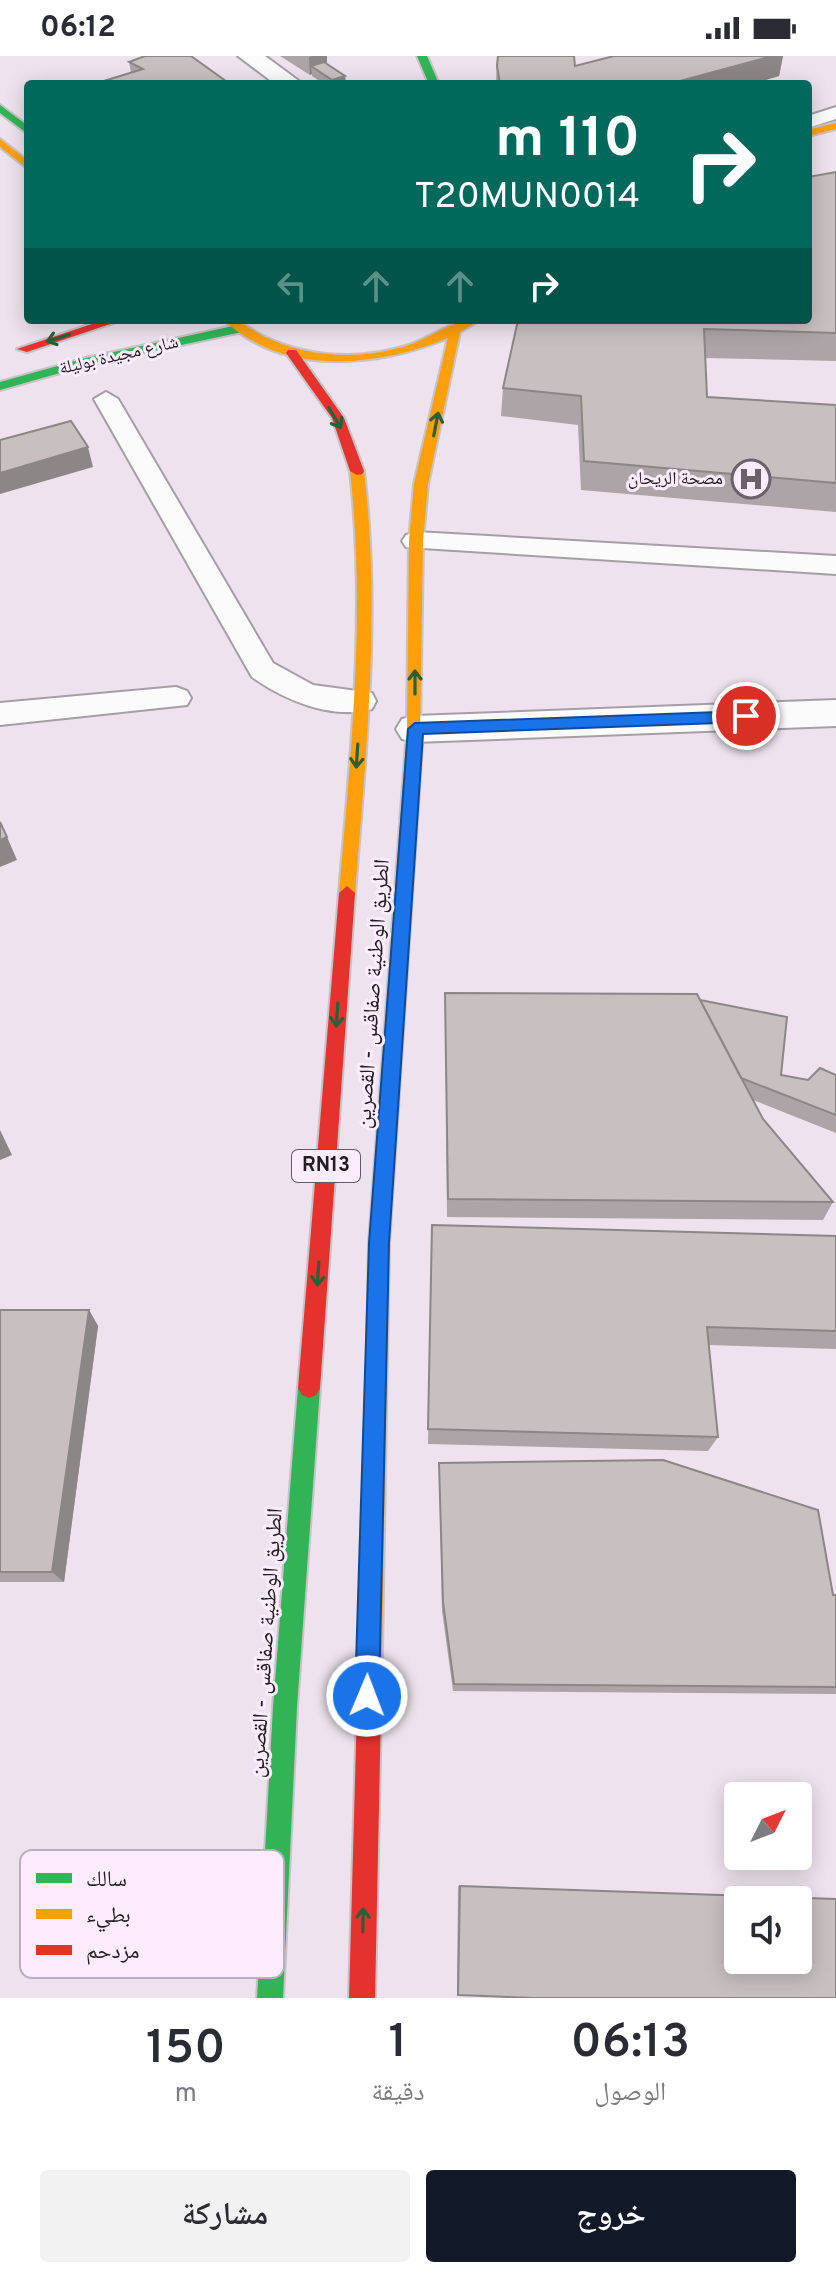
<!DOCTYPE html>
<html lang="ar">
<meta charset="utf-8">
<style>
:root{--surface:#fff;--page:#f2f2f3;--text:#2b2b33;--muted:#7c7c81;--accent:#111827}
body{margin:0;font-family:Overpass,"Noto Naskh Arabic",sans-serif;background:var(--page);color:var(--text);direction:rtl;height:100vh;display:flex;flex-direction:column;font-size:30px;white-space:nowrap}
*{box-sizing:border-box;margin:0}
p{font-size:26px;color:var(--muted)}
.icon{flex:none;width:44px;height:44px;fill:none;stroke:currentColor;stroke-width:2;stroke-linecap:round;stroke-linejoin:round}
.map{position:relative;height:1942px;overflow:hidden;direction:ltr}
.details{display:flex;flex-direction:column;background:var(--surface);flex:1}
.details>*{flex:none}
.guide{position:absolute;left:24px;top:24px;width:788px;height:244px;border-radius:8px;box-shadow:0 4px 20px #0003;direction:rtl;background:#00695c;color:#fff;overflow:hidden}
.needle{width:52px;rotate:48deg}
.tools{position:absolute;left:724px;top:1726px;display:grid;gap:16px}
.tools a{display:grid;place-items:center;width:88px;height:88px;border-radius:8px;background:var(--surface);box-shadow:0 4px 20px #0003;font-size:40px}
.pin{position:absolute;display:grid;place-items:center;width:68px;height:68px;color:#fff;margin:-34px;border:4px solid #fff;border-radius:50%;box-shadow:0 2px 8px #0007}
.me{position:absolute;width:88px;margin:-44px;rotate:1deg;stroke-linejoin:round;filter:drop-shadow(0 0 6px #0008)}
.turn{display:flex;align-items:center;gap:28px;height:168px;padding:0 40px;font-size:36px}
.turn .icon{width:104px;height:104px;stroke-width:2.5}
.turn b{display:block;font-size:56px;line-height:68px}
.lanes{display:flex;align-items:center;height:76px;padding:0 40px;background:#0003;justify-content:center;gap:40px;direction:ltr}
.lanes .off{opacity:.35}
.eta{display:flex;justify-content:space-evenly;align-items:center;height:136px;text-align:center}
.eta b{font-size:48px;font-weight:600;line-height:56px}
.action{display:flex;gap:16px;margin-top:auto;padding:16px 40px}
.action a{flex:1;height:92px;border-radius:8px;background:var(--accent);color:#fff;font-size:32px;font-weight:600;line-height:92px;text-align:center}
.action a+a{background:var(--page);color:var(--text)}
.status{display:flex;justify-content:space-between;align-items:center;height:56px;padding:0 40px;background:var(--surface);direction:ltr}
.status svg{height:22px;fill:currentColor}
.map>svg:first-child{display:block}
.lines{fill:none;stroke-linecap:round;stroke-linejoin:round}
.lane-casing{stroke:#a69ea6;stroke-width:4}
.street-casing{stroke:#a69ea6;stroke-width:4}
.fast-casing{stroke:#c8c3c8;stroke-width:4}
.slow-casing{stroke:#c8c3c8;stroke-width:4}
.jam-casing{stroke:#c8c3c8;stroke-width:4}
.lane{fill:#fcfbfc;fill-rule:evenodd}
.street{fill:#fcfbfc;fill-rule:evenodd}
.fast{fill:#30b455;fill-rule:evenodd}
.slow{fill:#ff9f0a;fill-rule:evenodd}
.jam{fill:#e5322d;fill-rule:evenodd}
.wall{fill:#aca4a6}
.shaded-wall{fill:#8c8687}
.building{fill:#c8bfc1;stroke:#8c8687;stroke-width:2;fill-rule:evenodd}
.oneway{stroke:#29603a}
.route{fill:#1a73e8;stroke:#114b97;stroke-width:2}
.labels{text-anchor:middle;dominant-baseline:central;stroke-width:6;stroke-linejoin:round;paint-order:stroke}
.far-street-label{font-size:18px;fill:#231c23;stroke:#fcecfd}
.far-poi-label{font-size:18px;fill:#231c23;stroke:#fcecfd;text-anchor:end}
.shield{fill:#fcecfd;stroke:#645a64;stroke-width:2}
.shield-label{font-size:20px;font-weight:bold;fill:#231c23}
.street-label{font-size:22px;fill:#231c23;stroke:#fcecfd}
.key{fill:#fcecfd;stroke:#bbaebc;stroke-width:2}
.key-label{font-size:22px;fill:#231c23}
</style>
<div class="status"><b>06:12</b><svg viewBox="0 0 49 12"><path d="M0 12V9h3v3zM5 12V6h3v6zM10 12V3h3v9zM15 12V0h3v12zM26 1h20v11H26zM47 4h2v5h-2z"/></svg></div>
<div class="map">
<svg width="836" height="1942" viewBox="0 0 836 1942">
<rect width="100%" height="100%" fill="#ede2ed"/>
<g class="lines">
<defs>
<path id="lane" d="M836,51V63L808,72V60Z
M106,336L118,343L273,607L313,629L372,637L376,645L372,653C332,664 284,644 252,621L94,343Z
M416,476L836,500V518L406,491L402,485L406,479Z
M176,631L187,635L191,642L187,649L0,669V647Z"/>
<path id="street" d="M238,0H265L303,28H275Z
M836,644V670L415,686L402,683L396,673L402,663L415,660Z"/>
<path id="fast" d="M417,0H427L439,28H429Z
M0,49L28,70V78L0,57Z
M238,269L242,270V276L88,309L0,334V326L86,302Z
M415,668L423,674L389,1187L387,1298L384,1305L377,1308L370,1305L367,1298L369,1187L407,674Z
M309,1322L316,1325L320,1332L297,1651L283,1942H257L273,1651L298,1332L302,1325Z"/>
<path id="slow" d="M836,67V73L808,80V74Z
M0,83L28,105V113L0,91Z
M224,264C241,264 248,272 263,280C290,293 318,299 348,299C368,299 390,295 409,289C430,282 457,261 478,265L460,276L428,428L423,485L420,678L415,680L407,674L409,485L414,428L448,282C378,311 284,321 224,264Z
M357,411L364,415C381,556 366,696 355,837L347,844L339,837C351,696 366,556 350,415Z
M377,1288L384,1291L387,1298L381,1653L377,1661L369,1665L361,1661L357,1653L367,1298L370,1291Z"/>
<path id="jam" d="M104,264H122L27,296L17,293Z
M288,294H296L344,362L364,415L362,418L357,419L350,415L332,362L286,297Z
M347,830L355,837L320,1332L316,1339L309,1342L302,1339L298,1332L339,837Z
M369,1641L377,1645L381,1653L375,1942H349L357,1653L361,1645Z"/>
</defs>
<use href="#lane" class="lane-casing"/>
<use href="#street" class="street-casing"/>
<use href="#fast" class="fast-casing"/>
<use href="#slow" class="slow-casing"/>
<use href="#jam" class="jam-casing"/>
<use href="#lane" class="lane"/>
<use href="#street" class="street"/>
<use href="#fast" class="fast"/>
<use href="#slow" class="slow"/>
<use href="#jam" class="jam"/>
</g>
<path class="wall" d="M280,0H327V8L345,20L346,28H324L312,20V18L310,19Z
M497,0L575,10L614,0H783L779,20L752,28H496Z
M129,6L230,28L131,17Z
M836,116V305L705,302L707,341L836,349V456L581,434L578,369L501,360L503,332L518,264H808Z
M445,937L700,944L781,1019L808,1024L836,1019V1077L753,1044L763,1063L833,1146L823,1164L447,1161Z
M432,1169L836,1180V1293L709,1289L718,1381L708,1395L428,1388Z
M0,1254H89L98,1270L64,1526H0Z
M439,1407L836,1539V1638L453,1635L442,1555Z
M458,1830L836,1843L458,1939L457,1935Z"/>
<path class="shaded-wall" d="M312,0H327V13L311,10L312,18L310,19L309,1Z
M772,0H783L779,20L752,28H669Z
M345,20L346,28H332V24Z
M88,391L93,411L0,438V417Z
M7,781L17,804L0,811V784Z
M0,1074L12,1099L0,1104Z
M89,1254L98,1270L64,1526L52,1516Z"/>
<path class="building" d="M145,0H191L230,28H94L143,13L129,6Z
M498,0H574L575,10L614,0H772L669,28H500L497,10Z
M324,6L345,20L332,24L311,10Z
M836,116V277L704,273L707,341L836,349V427L584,405L581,340L503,332L518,264H808V121Z
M71,365L88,391L0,417V384Z
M0,766L7,781L0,784Z
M445,937L697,938L763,1063L833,1146L448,1143Z
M700,944L787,961L781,1019L808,1024L820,1012L836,1019V1059L741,1022Z
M432,1169L836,1180V1275L707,1271L718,1381L428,1373Z
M0,1254H89L52,1516H0Z
M663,1404L818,1454L833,1539H836V1631L454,1628L443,1546L439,1407Z
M460,1830L836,1843V1942H534L458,1939ZM738,1844H798V1904H738Z"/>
<defs><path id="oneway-shaft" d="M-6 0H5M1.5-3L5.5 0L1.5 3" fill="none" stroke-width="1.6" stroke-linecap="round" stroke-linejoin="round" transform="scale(2)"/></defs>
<g class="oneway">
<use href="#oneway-shaft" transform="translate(58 282) rotate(163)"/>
<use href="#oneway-shaft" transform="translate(335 362) rotate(59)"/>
<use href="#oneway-shaft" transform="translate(436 368) rotate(-79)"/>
<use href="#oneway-shaft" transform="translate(415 626) rotate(-90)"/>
<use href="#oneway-shaft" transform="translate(357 700) rotate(94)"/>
<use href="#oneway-shaft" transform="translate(337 959) rotate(94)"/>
<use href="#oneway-shaft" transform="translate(318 1218) rotate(94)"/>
<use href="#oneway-shaft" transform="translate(363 1864) rotate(-89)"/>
</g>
<path class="route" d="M746,655L754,660L746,666L423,678L389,1187L379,1640L376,1649L367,1652L359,1649L355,1640L369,1187L408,673L415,667Z"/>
<defs>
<symbol id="hospital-ring" viewBox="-11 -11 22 22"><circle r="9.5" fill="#fcecfd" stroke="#6a616a" stroke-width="1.5"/><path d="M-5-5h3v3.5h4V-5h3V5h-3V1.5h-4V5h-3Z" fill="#6a616a"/></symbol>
</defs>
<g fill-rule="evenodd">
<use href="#hospital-ring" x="729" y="401" width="44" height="44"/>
</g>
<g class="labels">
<g class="far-street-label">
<text transform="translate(119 300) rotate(-13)">شارع مجيدة بوليلة</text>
</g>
<g class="far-poi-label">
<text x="723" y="423">مصحة الريحان</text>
</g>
<rect class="shield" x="292" y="1094" width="68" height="32" rx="6"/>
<g class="shield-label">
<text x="326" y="1110">RN13</text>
</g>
<g class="street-label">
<text transform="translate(374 938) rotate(-86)">الطريق الوطنية صفاقس - القصرين</text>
<text transform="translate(267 1587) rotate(-86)">الطريق الوطنية صفاقس - القصرين</text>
</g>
</g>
<rect x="20" y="1794" width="264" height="128" rx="12" class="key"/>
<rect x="36" y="1817" width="36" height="10" fill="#30b455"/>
<rect x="36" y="1853" width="36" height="10" fill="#ff9f0a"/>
<rect x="36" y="1889" width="36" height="10" fill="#e5322d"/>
<g class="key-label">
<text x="86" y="1830">سالك</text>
<text x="86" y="1866">بطيء</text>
<text x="86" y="1902">مزدحم</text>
</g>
</svg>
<div class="tools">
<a><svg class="needle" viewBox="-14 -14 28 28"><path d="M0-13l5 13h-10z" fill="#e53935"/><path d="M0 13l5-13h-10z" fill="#7c7c81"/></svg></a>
<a><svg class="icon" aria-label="sound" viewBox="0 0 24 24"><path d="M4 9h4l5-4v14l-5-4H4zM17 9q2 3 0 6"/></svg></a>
</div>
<div class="pin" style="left:746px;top:660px;background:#d93025"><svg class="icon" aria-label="arrive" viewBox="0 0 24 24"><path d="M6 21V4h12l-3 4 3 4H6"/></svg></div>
<svg class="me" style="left:367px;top:1640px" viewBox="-20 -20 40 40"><circle r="17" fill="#1a73e8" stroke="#fff" stroke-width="3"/><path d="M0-11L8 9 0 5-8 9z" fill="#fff"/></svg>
<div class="guide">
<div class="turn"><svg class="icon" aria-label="right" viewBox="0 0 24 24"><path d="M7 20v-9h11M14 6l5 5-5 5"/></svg><div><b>110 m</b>T20MUN0014</div></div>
<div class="lanes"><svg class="icon off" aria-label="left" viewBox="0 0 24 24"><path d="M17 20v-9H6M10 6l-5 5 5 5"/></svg><svg class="icon off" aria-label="ahead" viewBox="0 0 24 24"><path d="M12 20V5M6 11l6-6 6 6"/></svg><svg class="icon off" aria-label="ahead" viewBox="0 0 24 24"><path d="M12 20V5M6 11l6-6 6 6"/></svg><svg class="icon" aria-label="right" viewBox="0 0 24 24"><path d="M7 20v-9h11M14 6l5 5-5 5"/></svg></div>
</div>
</div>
<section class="details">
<div class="eta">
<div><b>06:13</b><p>الوصول</p></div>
<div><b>1</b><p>دقيقة</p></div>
<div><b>150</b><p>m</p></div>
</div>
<div class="action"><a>خروج</a><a>مشاركة</a></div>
</section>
